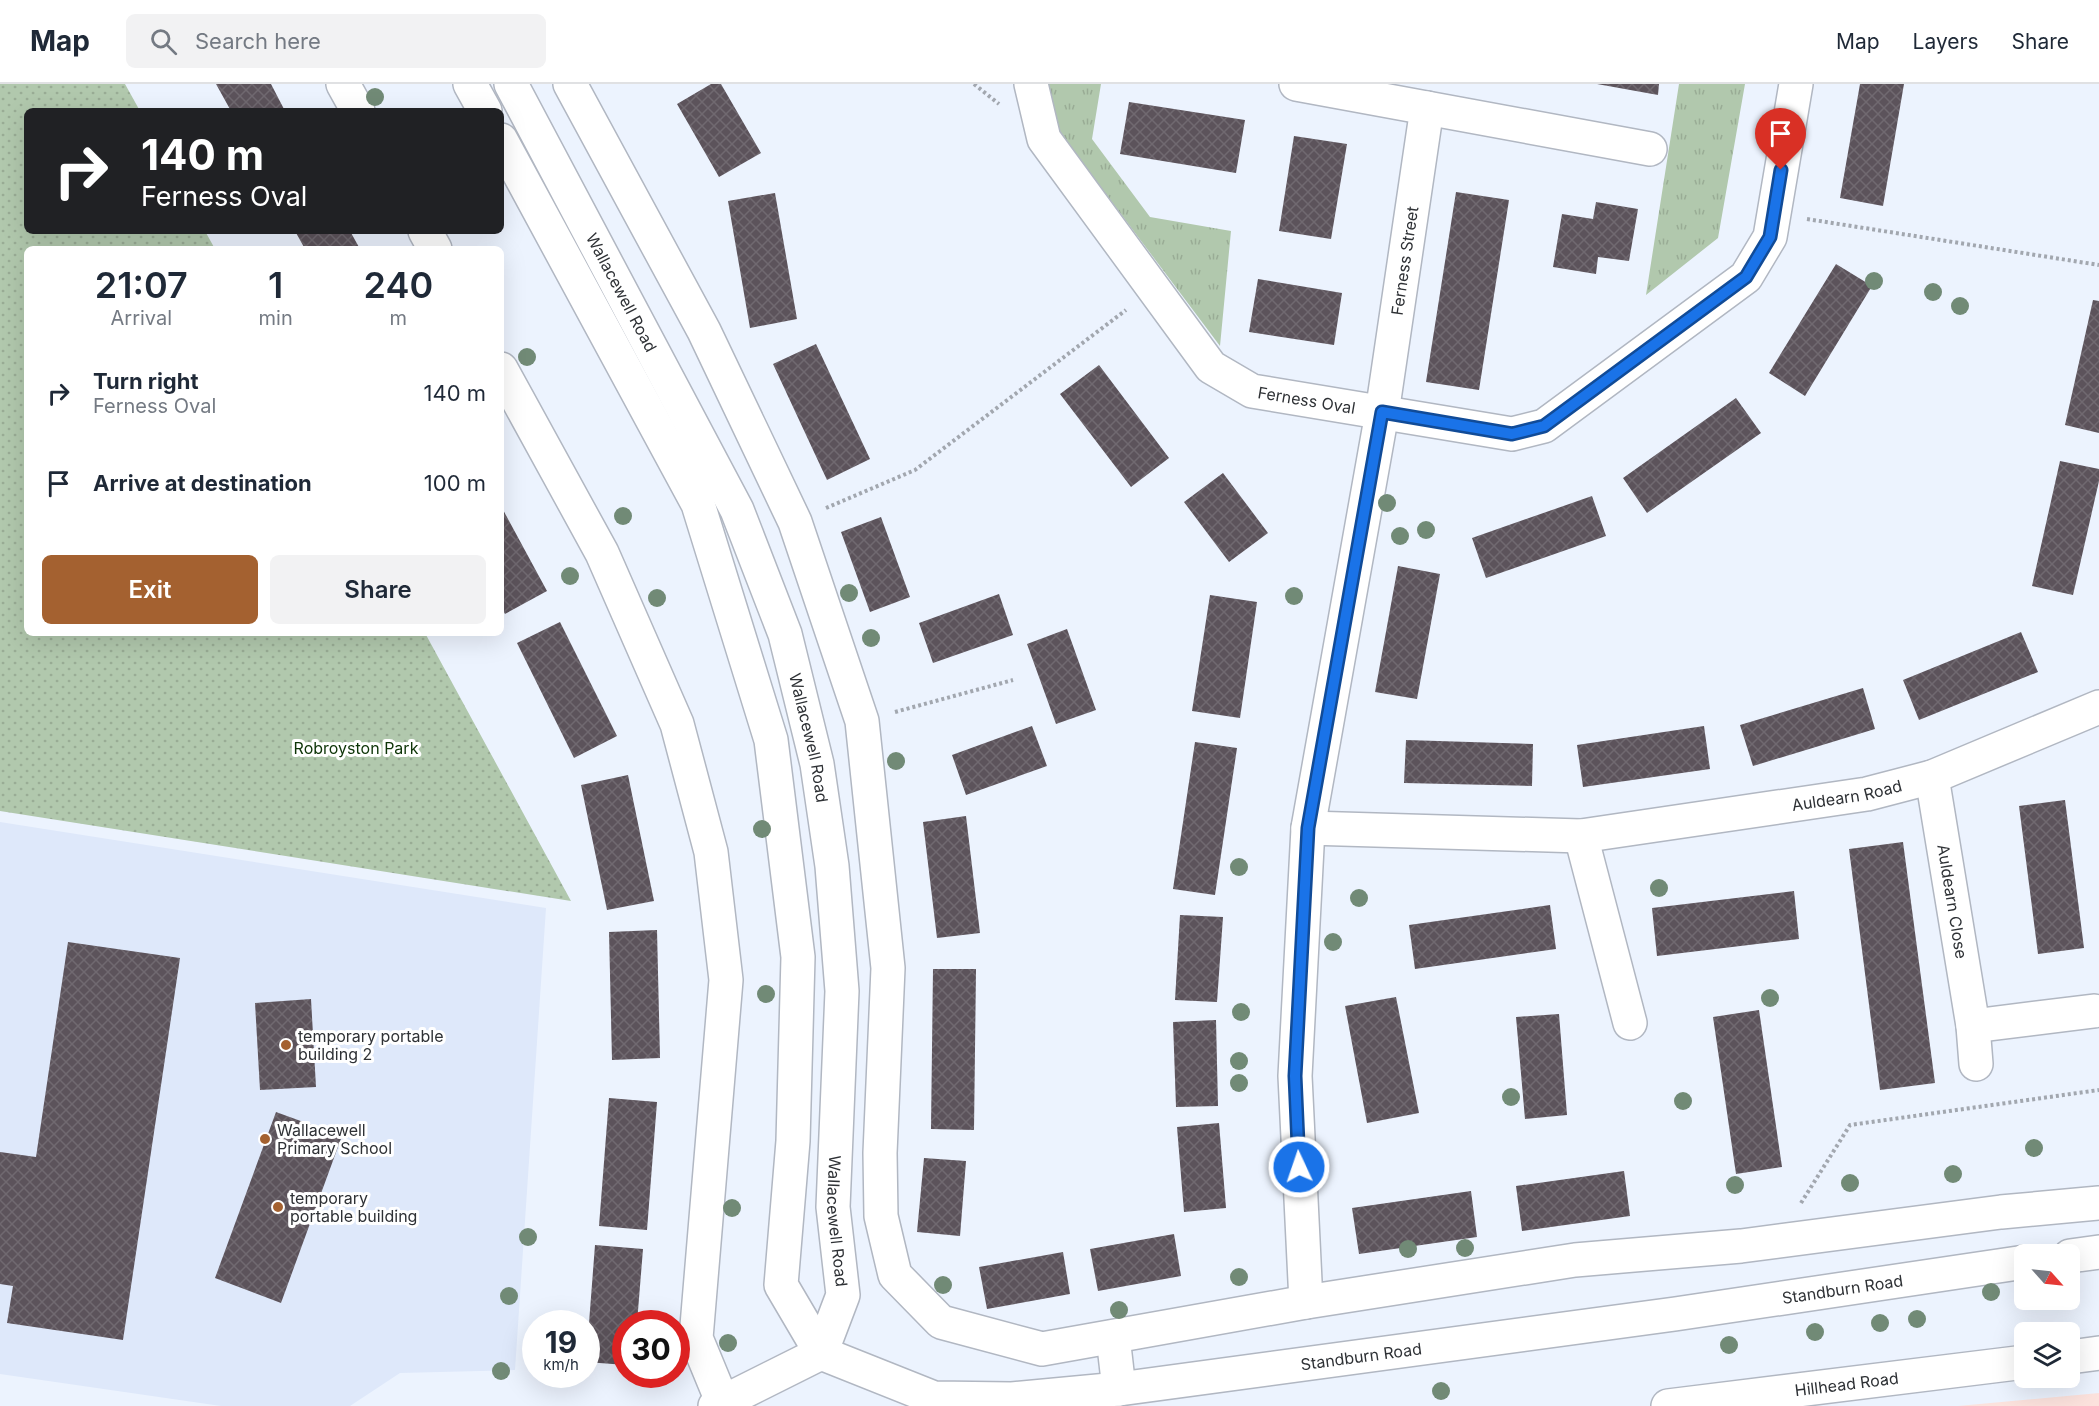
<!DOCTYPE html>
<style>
:root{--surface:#fff;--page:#f2f2f3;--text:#1f2937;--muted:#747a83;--line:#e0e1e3;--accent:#a46130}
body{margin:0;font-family:Inter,sans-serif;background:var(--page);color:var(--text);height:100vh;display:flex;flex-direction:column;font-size:22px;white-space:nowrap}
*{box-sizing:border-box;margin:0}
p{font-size:20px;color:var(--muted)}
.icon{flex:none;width:33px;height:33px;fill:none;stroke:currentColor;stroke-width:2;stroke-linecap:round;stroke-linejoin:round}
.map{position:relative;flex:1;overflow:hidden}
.panel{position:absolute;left:24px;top:162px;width:480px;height:390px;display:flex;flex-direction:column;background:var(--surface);border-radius:9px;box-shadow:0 6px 24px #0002}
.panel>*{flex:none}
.banner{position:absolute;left:24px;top:24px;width:480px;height:126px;border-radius:9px;box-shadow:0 6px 24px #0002;background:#202124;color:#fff;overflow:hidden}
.needle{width:39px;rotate:117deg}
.controls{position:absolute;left:2014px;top:1160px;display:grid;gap:12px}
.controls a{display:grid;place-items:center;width:66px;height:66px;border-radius:9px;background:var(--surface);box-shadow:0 6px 24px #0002;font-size:30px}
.speed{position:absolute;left:522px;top:1226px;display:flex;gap:12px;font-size:30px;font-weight:700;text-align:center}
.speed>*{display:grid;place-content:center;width:78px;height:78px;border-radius:50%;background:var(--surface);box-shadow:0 6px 24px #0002;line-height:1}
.speed small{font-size:15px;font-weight:400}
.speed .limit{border:9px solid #d22;background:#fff;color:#111}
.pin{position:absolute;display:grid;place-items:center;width:51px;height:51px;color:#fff;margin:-62px -26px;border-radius:50% 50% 50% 0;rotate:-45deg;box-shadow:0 0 6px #0007}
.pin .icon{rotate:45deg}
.me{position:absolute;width:66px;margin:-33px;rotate:357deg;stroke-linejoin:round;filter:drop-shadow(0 0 4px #0008)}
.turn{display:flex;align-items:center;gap:21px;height:126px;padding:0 18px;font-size:27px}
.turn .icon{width:78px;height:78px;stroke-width:2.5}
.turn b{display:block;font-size:42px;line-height:51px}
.eta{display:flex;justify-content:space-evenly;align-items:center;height:102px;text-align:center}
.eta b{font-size:36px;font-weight:600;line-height:42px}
.primary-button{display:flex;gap:12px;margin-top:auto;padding:12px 18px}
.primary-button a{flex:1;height:69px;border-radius:9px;background:var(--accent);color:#fff;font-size:24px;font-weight:600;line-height:69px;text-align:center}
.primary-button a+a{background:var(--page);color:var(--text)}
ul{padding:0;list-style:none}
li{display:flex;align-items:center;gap:18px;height:90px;padding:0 18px}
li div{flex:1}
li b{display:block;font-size:22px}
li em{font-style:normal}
header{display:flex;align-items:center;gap:36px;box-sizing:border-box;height:84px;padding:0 30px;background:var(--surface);border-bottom:2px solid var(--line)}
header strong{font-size:28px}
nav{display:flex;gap:33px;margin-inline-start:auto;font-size:21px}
.search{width:420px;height:54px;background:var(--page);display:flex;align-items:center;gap:15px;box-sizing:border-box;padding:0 21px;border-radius:9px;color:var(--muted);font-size:22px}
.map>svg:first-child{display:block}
.commercial{fill:#fce2dd}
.built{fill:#dee8fa}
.grass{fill:url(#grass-tufts)}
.park{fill:url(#park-dots)}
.building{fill:url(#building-cross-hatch)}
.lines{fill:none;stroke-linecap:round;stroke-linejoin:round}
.minor-casing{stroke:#b1b7c2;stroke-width:36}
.tertiary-casing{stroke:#b1b7c2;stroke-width:36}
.path{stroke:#a2a7af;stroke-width:4;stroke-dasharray:3 3;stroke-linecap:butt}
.minor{stroke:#fff;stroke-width:33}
.tertiary{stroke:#fff;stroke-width:33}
.tree{fill:#718a76}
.route-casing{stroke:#114b97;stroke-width:15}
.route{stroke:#1a73e8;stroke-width:10}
.poi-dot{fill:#a46130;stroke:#fff;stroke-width:2}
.labels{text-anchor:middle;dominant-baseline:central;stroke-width:6;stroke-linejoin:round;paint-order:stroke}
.street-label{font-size:16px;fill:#2e3135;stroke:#fff}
.park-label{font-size:16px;fill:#0d3407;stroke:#fff}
.poi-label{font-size:16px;fill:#2e3135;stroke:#fff;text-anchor:start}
</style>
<header>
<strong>Map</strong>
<div class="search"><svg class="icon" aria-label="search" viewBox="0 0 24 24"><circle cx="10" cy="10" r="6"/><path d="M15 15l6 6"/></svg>Search here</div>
<nav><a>Map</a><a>Layers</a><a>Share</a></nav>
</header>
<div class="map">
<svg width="2099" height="1322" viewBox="0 0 2099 1322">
<defs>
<pattern id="grass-tufts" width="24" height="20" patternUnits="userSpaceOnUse" patternTransform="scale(1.5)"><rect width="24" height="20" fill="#b1c8ad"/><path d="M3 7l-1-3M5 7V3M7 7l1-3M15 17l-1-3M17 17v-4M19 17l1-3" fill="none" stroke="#99ac95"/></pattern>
<pattern id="park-dots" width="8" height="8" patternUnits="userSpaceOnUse" patternTransform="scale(1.5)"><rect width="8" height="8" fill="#b1c8ad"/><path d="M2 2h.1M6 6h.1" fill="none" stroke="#99ac95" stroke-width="1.8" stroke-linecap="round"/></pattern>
<pattern id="building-cross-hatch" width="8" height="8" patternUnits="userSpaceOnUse" patternTransform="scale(1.5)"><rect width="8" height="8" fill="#5c535b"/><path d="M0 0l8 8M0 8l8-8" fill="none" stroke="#706970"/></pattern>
</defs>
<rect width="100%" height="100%" fill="#ecf3fe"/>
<path class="commercial" d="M2099,1309V1322H1958Z"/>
<path class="built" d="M0,738L546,824L515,1286L400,1289L350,1322H221L0,1290Z"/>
<path class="grass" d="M1041,0H1101L1092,55L1150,133L1231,147L1220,262L1048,33Z
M1679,0H1745L1718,154L1646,211Z"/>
<path class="park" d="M0,0H125L140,27H27V147H205L215,165H27V549H425L571,817L0,727Z"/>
<path class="building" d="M216,0H271L285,27H231Z
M711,0H721L761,69L719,93L677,20Z
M1597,0H1659L1658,11Z
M1860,0H1904L1883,122L1840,114Z
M1129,18L1245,36L1236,89L1120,70Z
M1294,52L1347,60L1331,155L1279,147Z
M1456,108L1509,116L1479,306L1426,298Z
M775,109L797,235L750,244L728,117Z
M1596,118L1638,125L1629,177L1598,173L1596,190L1553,183L1562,130L1593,135Z
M295,147H350L360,165H305Z
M1836,180L1872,202L1805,312L1769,289Z
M1258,195L1342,209L1334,261L1249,248Z
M2093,216L2099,217V349L2065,341Z
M816,260L870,375L827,396L773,280Z
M1099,281L1169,374L1131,403L1060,310Z
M1736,314L1761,349L1647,429L1623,394Z
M2060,377L2099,385V397L2073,511L2032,502Z
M1223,389L1268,449L1229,478L1184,418Z
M1592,412L1606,452L1486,494L1472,454Z
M501,422L547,507L505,530L501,523Z
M881,433L910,513L870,528L841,448Z
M1398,482L1440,490L1417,615L1375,608Z
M999,510L1013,551L933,579L919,539Z
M1210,511L1257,518L1240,634L1192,627Z
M560,538L617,652L574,674L517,559Z
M1067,545L1096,626L1056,640L1027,560Z
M2021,548L2038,588L1919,636L1903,596Z
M1863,604L1875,645L1753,682L1740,641Z
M1032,642L1047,682L966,711L952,671Z
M1704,642L1710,685L1583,703L1577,661Z
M1406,656L1533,660L1532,702L1404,699Z
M1195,658L1237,664L1215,811L1173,805Z
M628,691L654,817L607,826L581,701Z
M2065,716L2084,864L2038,870L2019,722Z
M966,732L980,849L937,854L923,738Z
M1903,758L1935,999L1880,1006L1849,765Z
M1794,807L1799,855L1657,872L1652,824Z
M1550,821L1556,865L1415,885L1409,841Z
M1180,831L1223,833L1217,918L1175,916Z
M657,846L660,974L612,976L609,848Z
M68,858L180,874L123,1256L7,1239L13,1202L0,1200V1068L36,1073Z
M933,885H976L974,1046L931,1045Z
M1396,913L1419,1029L1367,1039L1345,922Z
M311,915L316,1003L260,1006L255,919Z
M1759,926L1782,1083L1736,1090L1713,933Z
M1559,930L1567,1031L1525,1035L1516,933Z
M1216,936L1218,1022L1176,1023L1173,938Z
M609,1014L657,1018L647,1146L599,1142Z
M276,1028L342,1052L281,1219L215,1194Z
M1219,1039L1226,1124L1184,1128L1177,1043Z
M924,1074L966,1077L960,1152L917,1148Z
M1624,1087L1630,1132L1522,1147L1516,1102Z
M1471,1107L1477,1153L1359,1170L1352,1124Z
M1174,1150L1181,1192L1098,1207L1090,1165Z
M595,1161L643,1165L637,1239H626V1281L586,1278Z
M1063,1168L1070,1210L987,1225L979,1183Z"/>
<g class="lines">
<defs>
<g id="minor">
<path d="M343,0L358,27"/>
<path d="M570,0L704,247L795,438L862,637L888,884L880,1069L881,1132L895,1191L941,1238L1042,1265L1306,1218L1575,1176L1741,1162L2001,1128L2099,1119"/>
<path id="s1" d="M1031,0L1044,55L1211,283L1252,307L1512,350L1544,342L1746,193L1770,153L1796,0"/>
<path d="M1296,0L1650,65"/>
<path d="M425,147L435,165"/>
<path d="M501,285L602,469L677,640L711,768L726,896L696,1254L722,1317"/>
<path id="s2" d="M1932,693L1973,942L1976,980"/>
<path id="s3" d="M1308,744L1581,752L1867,710L1932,693L2099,623"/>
<path d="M1581,752L1630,939"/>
<path d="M1973,942L2094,927"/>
<path id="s4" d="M1306,1218L1295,992L1308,744L1382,329L1427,24"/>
</g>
<g id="tertiary">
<path d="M470,0L485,27"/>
<path id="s5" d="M511,0L737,426L785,550L817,680L832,782L842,907L833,1123L843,1211L821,1269"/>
<path d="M501,56L698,420L771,656L798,873L793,1057L781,1201L821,1269"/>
<path d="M2070,1172L2099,1168"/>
<path d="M1113,1253L1119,1305"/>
<path d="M2070,1273L2099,1269"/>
<path id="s6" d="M715,1322L821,1269L934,1314L1012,1315L1119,1305L1675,1230L2025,1178"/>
<path id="s7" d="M1668,1322L2025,1278"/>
</g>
</defs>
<use href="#minor" class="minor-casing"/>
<use href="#tertiary" class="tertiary-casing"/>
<path class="path" d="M974,0L999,20
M1807,135L2099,181
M826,424L915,386L1126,226
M895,628L1013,596
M1801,1119L1850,1041L2099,1006"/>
<use href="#minor" class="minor"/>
<use href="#tertiary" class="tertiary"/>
</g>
<g class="tree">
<circle cx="375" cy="13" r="9"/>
<circle cx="1874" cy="197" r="9"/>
<circle cx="1933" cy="208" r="9"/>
<circle cx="1960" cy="222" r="9"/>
<circle cx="527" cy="273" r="9"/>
<circle cx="1387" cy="419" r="9"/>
<circle cx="623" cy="432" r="9"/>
<circle cx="1426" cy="446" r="9"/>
<circle cx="1400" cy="452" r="9"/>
<circle cx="570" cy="492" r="9"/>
<circle cx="849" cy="509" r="9"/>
<circle cx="1294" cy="512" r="9"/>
<circle cx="657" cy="514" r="9"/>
<circle cx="871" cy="554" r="9"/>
<circle cx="896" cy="677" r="9"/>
<circle cx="762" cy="745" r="9"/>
<circle cx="1239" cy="783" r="9"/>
<circle cx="1659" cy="804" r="9"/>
<circle cx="1359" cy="814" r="9"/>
<circle cx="1333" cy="858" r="9"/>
<circle cx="766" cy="910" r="9"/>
<circle cx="1770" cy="914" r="9"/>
<circle cx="1241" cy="928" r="9"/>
<circle cx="1239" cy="977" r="9"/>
<circle cx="1239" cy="999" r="9"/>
<circle cx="1511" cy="1013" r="9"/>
<circle cx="1683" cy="1017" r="9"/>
<circle cx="2034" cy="1064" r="9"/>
<circle cx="1953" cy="1090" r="9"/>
<circle cx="1850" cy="1099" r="9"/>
<circle cx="1735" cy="1101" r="9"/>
<circle cx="732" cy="1124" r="9"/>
<circle cx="528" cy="1153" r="9"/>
<circle cx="1465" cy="1164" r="9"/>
<circle cx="1408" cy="1165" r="9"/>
<circle cx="1239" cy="1193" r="9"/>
<circle cx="943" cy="1201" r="9"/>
<circle cx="1991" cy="1208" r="9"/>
<circle cx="509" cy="1212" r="9"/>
<circle cx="1119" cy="1226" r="9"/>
<circle cx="1917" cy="1235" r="9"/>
<circle cx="1880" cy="1239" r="9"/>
<circle cx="1815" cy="1248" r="9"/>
<circle cx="728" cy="1259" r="9"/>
<circle cx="1729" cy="1261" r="9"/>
<circle cx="501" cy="1287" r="9"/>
<circle cx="1441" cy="1307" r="9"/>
</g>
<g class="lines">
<defs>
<path id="route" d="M1299,1083L1295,992L1308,744L1382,328L1512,350L1544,342L1746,193L1770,153L1781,86"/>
</defs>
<use href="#route" class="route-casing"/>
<use href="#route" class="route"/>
</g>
<g class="poi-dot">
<circle cx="286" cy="961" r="6"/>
<circle cx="265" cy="1055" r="6"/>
<circle cx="278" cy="1123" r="6"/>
</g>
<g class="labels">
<g class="street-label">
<text stroke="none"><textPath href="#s4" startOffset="1050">Ferness Street</textPath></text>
<text stroke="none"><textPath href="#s5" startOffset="236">Wallacewell Road</textPath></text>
<text stroke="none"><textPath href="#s1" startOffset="442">Ferness Oval</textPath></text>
<text stroke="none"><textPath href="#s5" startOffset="722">Wallacewell Road</textPath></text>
<text stroke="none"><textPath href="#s3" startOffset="542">Auldearn Road</textPath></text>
<text stroke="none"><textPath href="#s2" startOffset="126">Auldearn Close</textPath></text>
<text stroke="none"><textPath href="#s5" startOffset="1208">Wallacewell Road</textPath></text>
<text stroke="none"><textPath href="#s6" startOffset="1156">Standburn Road</textPath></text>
<text stroke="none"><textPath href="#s6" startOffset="670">Standburn Road</textPath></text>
<text stroke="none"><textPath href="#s7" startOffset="180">Hillhead Road</textPath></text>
</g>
<g class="park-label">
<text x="356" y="664">Robroyston Park</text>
</g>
<g class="poi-label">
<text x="298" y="952">temporary portable<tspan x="298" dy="18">building 2</tspan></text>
<text x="277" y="1046">Wallacewell<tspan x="277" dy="18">Primary School</tspan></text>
<text x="290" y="1114">temporary<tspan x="290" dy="18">portable building</tspan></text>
</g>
</g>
</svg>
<div class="controls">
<a><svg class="needle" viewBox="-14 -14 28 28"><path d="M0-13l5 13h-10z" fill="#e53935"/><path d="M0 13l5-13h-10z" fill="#747a83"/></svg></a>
<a><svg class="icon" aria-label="layers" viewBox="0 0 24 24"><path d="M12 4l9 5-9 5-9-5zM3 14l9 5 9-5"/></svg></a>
</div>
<div class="speed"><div>19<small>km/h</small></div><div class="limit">30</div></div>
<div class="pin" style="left:1781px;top:86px;background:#d93025"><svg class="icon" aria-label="arrive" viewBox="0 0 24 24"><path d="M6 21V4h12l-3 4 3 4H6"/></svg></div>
<svg class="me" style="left:1299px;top:1083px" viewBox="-20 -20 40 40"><circle r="17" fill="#1a73e8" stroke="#fff" stroke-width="3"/><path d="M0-11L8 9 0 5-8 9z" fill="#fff"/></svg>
<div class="banner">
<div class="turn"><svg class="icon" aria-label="right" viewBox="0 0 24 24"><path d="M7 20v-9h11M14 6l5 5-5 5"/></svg><div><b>140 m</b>Ferness Oval</div></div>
</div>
<section class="panel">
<div class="eta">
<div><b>21:07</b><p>Arrival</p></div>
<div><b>1</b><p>min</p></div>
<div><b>240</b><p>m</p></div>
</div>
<ul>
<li><svg class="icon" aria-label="right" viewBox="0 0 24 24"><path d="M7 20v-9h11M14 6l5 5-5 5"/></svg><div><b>Turn right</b><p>Ferness Oval</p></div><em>140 m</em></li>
<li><svg class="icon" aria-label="arrive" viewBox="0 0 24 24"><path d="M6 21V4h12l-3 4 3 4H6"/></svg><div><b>Arrive at destination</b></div><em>100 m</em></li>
</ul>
<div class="primary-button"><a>Exit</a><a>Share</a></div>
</section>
</div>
